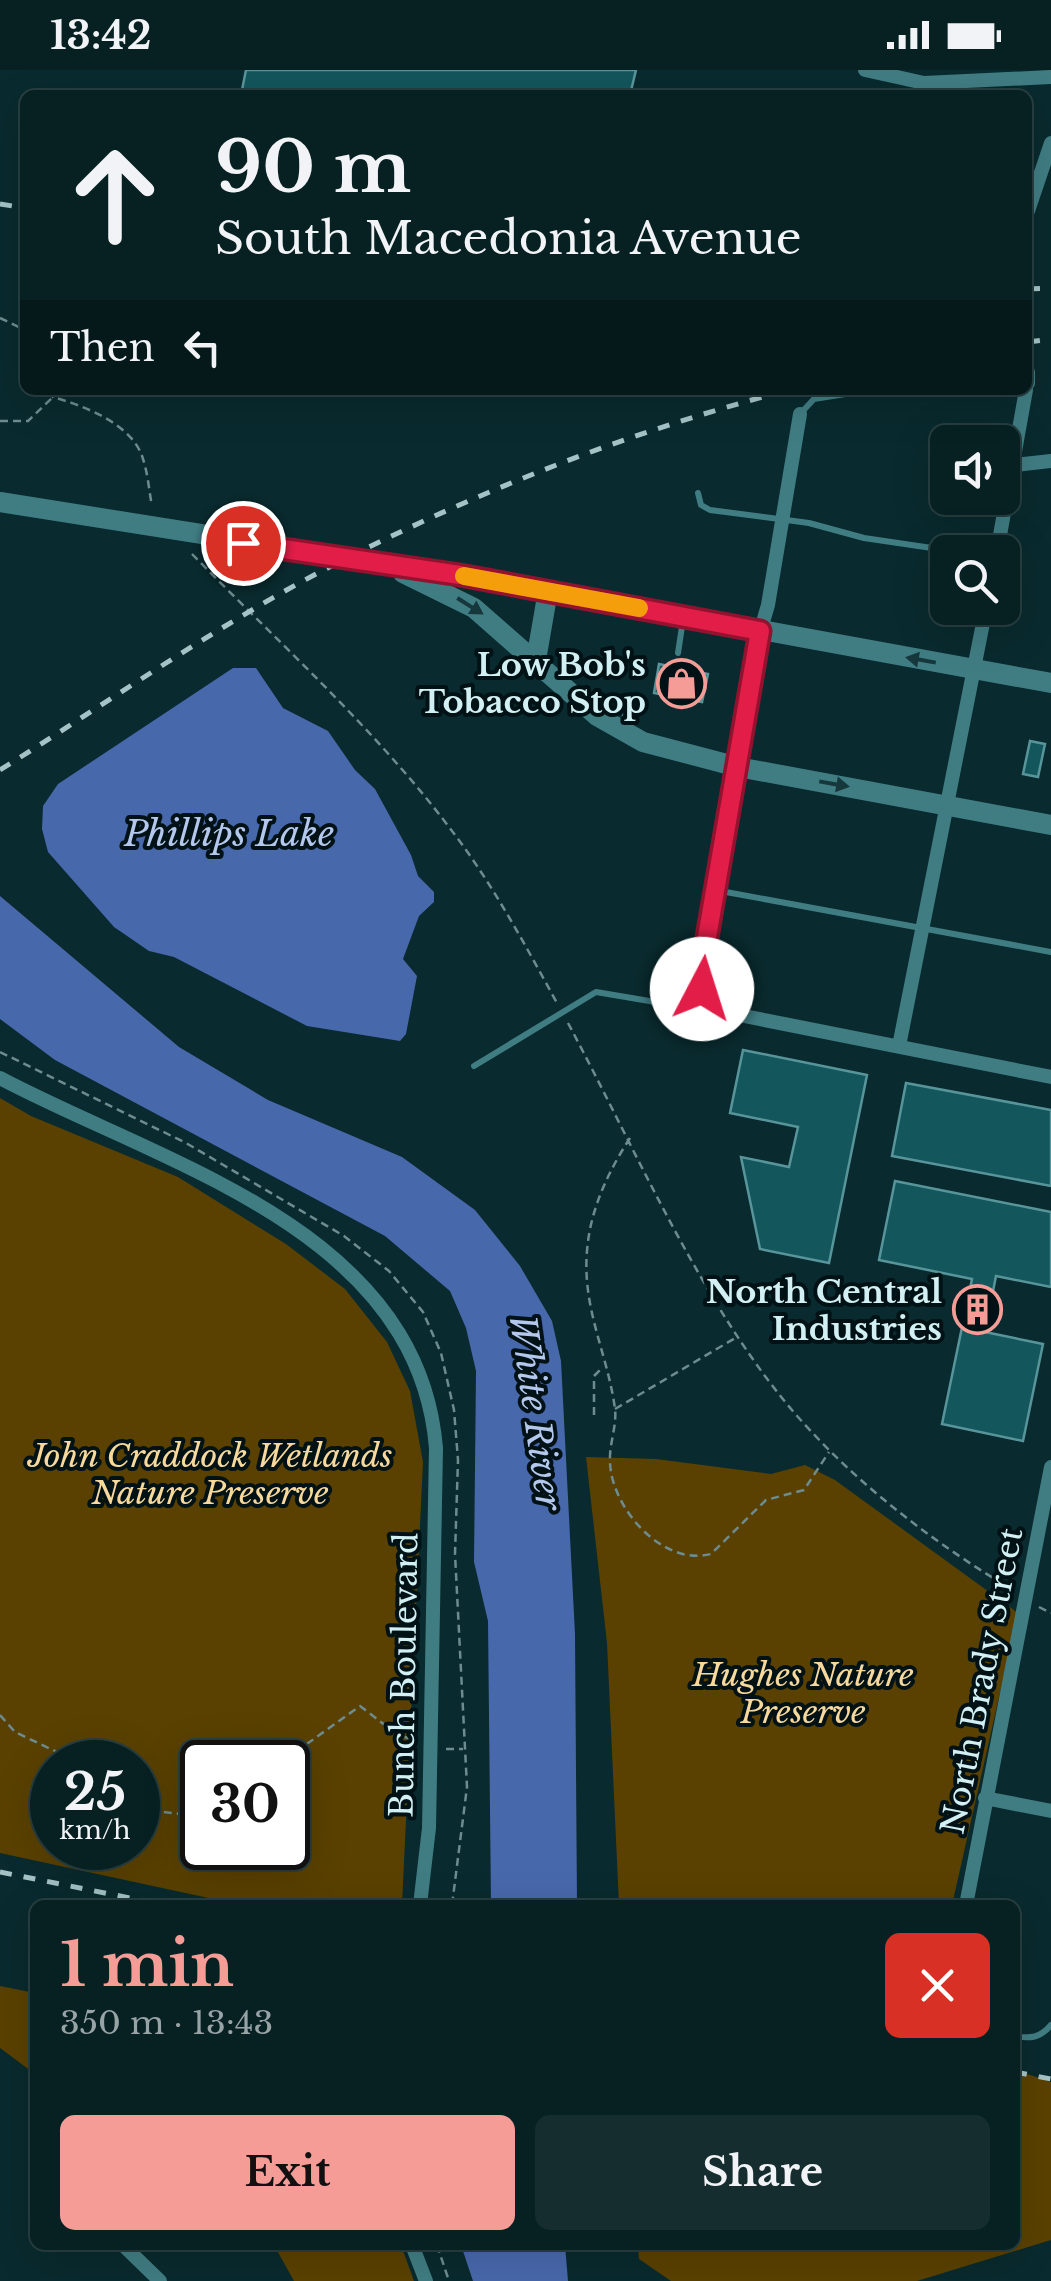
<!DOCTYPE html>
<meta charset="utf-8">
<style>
:root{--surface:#072022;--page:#152d2f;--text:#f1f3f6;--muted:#98a3a5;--line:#283e40;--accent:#f59c96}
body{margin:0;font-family:"Libre Baskerville",serif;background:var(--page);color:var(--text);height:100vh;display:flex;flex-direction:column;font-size:38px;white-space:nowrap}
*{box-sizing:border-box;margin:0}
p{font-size:32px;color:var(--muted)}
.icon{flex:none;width:55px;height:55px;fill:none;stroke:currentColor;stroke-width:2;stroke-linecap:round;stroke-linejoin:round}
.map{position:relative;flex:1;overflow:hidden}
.side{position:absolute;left:30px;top:1830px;width:990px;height:350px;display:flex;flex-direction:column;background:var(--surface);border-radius:15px;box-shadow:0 10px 40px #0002,0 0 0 2px var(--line)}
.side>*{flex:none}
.hud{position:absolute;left:20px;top:20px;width:1012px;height:305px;border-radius:15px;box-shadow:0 10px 40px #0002,0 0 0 2px var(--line);background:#072022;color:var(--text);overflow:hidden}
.fabs{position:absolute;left:930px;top:355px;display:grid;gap:20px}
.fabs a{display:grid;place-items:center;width:90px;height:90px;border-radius:15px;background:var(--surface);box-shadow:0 10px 40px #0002,0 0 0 2px var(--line);font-size:50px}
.speed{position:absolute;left:30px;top:1670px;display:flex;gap:20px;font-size:50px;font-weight:700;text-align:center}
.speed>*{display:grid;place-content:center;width:130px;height:130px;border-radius:50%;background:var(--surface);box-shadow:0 10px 40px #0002,0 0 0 2px var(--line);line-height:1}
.speed small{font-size:25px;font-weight:400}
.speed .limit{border:5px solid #111;border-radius:15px;background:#fff;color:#111}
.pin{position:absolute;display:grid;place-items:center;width:85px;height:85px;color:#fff;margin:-42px;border:5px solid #fff;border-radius:50%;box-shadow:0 2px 10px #0007}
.me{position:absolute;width:110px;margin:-55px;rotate:5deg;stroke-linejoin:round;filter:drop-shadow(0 0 8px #0008)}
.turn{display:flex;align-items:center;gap:35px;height:210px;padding:0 30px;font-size:45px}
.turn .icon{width:130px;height:130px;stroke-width:2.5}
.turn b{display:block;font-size:70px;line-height:85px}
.then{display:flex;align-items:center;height:95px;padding:0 30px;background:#0003;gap:20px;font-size:38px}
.round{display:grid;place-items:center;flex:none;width:105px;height:105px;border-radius:15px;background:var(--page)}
.summary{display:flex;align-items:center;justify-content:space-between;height:170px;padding:0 30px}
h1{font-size:60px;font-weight:700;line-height:75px;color:var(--accent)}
.button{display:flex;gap:20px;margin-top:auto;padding:20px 30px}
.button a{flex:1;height:115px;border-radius:15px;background:var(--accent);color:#111;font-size:40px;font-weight:700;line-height:115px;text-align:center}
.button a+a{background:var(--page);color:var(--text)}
.status{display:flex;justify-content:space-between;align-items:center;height:70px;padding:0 50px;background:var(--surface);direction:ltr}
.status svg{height:28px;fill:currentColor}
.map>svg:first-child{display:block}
.green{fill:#5a4101;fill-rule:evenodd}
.water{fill:#4868ac}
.building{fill:#13565c;stroke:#58959b;stroke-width:2.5}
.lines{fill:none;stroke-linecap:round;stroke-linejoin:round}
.path{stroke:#6c8c8f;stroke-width:2.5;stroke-dasharray:8 5;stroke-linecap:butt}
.service{stroke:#407d83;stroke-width:6}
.minor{stroke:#407d83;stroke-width:14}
.secondary{stroke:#407d83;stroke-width:20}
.rail{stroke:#a4c3c6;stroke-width:5;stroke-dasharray:12 12;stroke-linecap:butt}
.oneway{fill:#16373c}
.route-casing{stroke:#92132f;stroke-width:25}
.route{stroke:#e11d48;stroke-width:18}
.slow{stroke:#f59e0b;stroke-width:18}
.labels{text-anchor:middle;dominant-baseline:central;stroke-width:8;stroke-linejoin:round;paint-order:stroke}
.poi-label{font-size:32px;font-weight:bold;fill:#d2f0f3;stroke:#001215;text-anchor:end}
.park-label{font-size:32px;font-style:italic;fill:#f8d99b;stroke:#001215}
.street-label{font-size:32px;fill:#d2f0f3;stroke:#001215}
.water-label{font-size:35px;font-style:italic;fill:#b4c7ed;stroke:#001215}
</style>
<div class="status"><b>13:42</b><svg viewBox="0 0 49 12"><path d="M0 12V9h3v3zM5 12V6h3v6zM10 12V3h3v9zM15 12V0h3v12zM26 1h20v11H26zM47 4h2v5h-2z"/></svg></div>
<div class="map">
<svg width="1051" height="2211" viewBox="0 0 1051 2211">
<rect width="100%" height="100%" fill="#092a2e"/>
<path class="green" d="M0,1028L31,1046L178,1107L286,1174L345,1219L387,1272L410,1321L423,1392L402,1835H241L0,1783ZM52,1692H138V1778H52ZM202,1692H288V1778H202Z
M586,1387L656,1389L771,1404L805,1395L835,1410L1018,1543L952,1835H619L607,1573Z
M0,1916L35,1923V2004L0,1978Z
M1015,2000L1051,2012V2170L917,2211H671L639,2189L638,2175H1015Z
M274,2175H401L414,2211H294Z"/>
<path class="water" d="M233,598H256L283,638L328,661L355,700L375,719L411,785L418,806L434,822V832L419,846L403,889L417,906L406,964L400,971L307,956L174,887L149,881L114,857L48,782L42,759L43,736L58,714Z
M0,826L179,977L268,1030L402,1087L475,1140L520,1196L552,1251L561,1291L575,1564L577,1835H491L488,1551L474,1492L476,1301L466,1258L450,1221L385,1166L55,990L0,949Z
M461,2175H565L568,2211H473Z"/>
<path class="building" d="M246,0H636L630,25H241Z
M659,594L708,604L702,632L654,623Z
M1030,671L1045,674L1038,707L1023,704Z
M743,980L867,1005L829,1193L760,1179L741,1087L789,1097L798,1057L730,1043Z
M906,1013L1051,1040V1116L892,1086Z
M895,1111L1051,1142V1217L996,1206L985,1262L1043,1274L1023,1371L942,1354L972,1209L879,1190Z"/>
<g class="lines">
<path class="path" d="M0,248L25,260
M56,320L53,327C84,336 133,354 143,389C148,404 149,421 152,436
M0,351H28L53,327
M192,484C278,572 374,658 449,757C491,811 524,873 557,933
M568,953C636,1080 704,1240 798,1347C859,1416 933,1472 1011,1519
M0,982L186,1073L344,1166L389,1201L423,1242L441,1283L454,1340L458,1390L455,1484L467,1717L452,1835
M630,1068C608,1102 590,1140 587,1181C582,1239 608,1285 615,1339C617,1356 609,1374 610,1392C611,1437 662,1497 711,1484L766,1430L804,1420L829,1382
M615,1339L737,1267
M594,1345V1306L602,1298
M1039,1537L1051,1543
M0,1645L15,1662L78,1692
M446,1679H463
M258,1692L304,1676L360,1636L398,1665L415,1670
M138,1739L180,1744L202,1737
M437,2175L449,2211"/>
<path class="service" d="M801,343L814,329L870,320
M698,423L701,435L710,440L809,453L864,468L959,482
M678,583L683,550
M622,653L633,627
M715,820L1051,882
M474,996L596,922L679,936L710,933
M1015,1966C1030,1969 1040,1968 1051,1955"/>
<path class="minor" d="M865,0L924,13L1051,7
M1028,141L1051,73
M1028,302V313
M800,344L768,535L753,586L701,903C700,926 713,937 734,944L1051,1007
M1015,395L1051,391
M997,482L1026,320
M899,976L986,538
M0,1008C162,1094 418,1159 436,1378L429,1758L420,1835
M985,1728L1051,1741
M966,1835L1051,1397
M412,2175L426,2211
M126,2178L160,2211"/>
<path class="secondary" d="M0,432L460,505L1051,613
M403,503L474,538L597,646L643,672L738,697L1051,755
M536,590L548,521"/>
<path class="rail" d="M0,134L25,138
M1028,219L1051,218
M1028,272L1051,269
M0,700C104,635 207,562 316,504C465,426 626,362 789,320
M0,1802L165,1835
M1015,2002L1051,2009"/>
</g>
<defs><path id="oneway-solid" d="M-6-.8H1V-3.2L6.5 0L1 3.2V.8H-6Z" transform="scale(2.5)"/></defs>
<g class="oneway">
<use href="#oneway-solid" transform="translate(470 536) rotate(32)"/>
<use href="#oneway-solid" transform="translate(921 590) rotate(-170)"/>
<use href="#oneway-solid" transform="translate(834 714) rotate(10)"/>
</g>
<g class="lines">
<defs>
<path id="route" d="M243,473L460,505L760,561L701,902L702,919"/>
</defs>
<use href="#route" class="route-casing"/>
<use href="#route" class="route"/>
<path class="slow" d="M464,506L639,538"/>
</g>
<defs>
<symbol id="shop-ring" viewBox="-11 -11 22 22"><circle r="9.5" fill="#001215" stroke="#f59c96" stroke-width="1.5"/><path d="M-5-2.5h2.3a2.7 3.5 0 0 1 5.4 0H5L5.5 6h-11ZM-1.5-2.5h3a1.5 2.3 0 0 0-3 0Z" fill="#f59c96"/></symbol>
<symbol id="building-ring" viewBox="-11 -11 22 22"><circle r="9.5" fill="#001215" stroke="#f59c96" stroke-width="1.5"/><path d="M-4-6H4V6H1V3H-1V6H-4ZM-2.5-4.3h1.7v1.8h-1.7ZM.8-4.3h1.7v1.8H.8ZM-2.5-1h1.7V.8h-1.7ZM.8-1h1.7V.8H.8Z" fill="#f59c96"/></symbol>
</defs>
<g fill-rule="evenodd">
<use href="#shop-ring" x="654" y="586" width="55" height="55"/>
<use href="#building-ring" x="950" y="1212" width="55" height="55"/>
</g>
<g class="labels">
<g class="poi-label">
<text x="646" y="595">Low Bob's<tspan x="646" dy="37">Tobacco Stop</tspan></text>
<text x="942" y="1222">North Central<tspan x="942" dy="37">Industries</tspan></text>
</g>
<g class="park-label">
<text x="210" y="1386">John Craddock Wetlands<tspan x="210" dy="37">Nature Preserve</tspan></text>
<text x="803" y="1605">Hughes Nature<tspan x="803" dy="37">Preserve</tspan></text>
</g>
<g class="street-label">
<text transform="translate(404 1605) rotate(-89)">Bunch Boulevard</text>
<text transform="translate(982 1611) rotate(-79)">North Brady Street</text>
</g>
<g class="water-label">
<text x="229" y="763">Phillips Lake</text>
<text transform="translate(536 1342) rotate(82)">White River</text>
</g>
</g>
</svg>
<div class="fabs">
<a><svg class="icon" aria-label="sound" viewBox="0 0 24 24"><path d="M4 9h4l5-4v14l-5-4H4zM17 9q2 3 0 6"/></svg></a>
<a><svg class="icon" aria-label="search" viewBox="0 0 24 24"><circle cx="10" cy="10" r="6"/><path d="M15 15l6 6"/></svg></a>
</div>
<div class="speed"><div>25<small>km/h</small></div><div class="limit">30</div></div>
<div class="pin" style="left:243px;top:473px;background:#d93025"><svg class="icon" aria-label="arrive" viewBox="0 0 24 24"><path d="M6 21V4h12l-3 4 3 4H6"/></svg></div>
<svg class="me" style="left:702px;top:919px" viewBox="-20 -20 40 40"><circle r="19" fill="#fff"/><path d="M0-13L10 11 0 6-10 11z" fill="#e11d48"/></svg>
<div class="hud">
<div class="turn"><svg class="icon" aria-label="ahead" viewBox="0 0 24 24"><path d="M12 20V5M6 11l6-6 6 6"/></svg><div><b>90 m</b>South Macedonia Avenue</div></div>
<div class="then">Then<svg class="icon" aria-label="left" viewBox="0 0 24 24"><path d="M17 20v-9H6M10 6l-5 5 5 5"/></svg></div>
</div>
<section class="side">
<div class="summary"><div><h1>1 min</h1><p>350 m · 13:43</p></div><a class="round" style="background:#d93025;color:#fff"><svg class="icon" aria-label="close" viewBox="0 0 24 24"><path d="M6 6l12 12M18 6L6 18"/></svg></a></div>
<div class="button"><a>Exit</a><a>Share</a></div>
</section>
</div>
